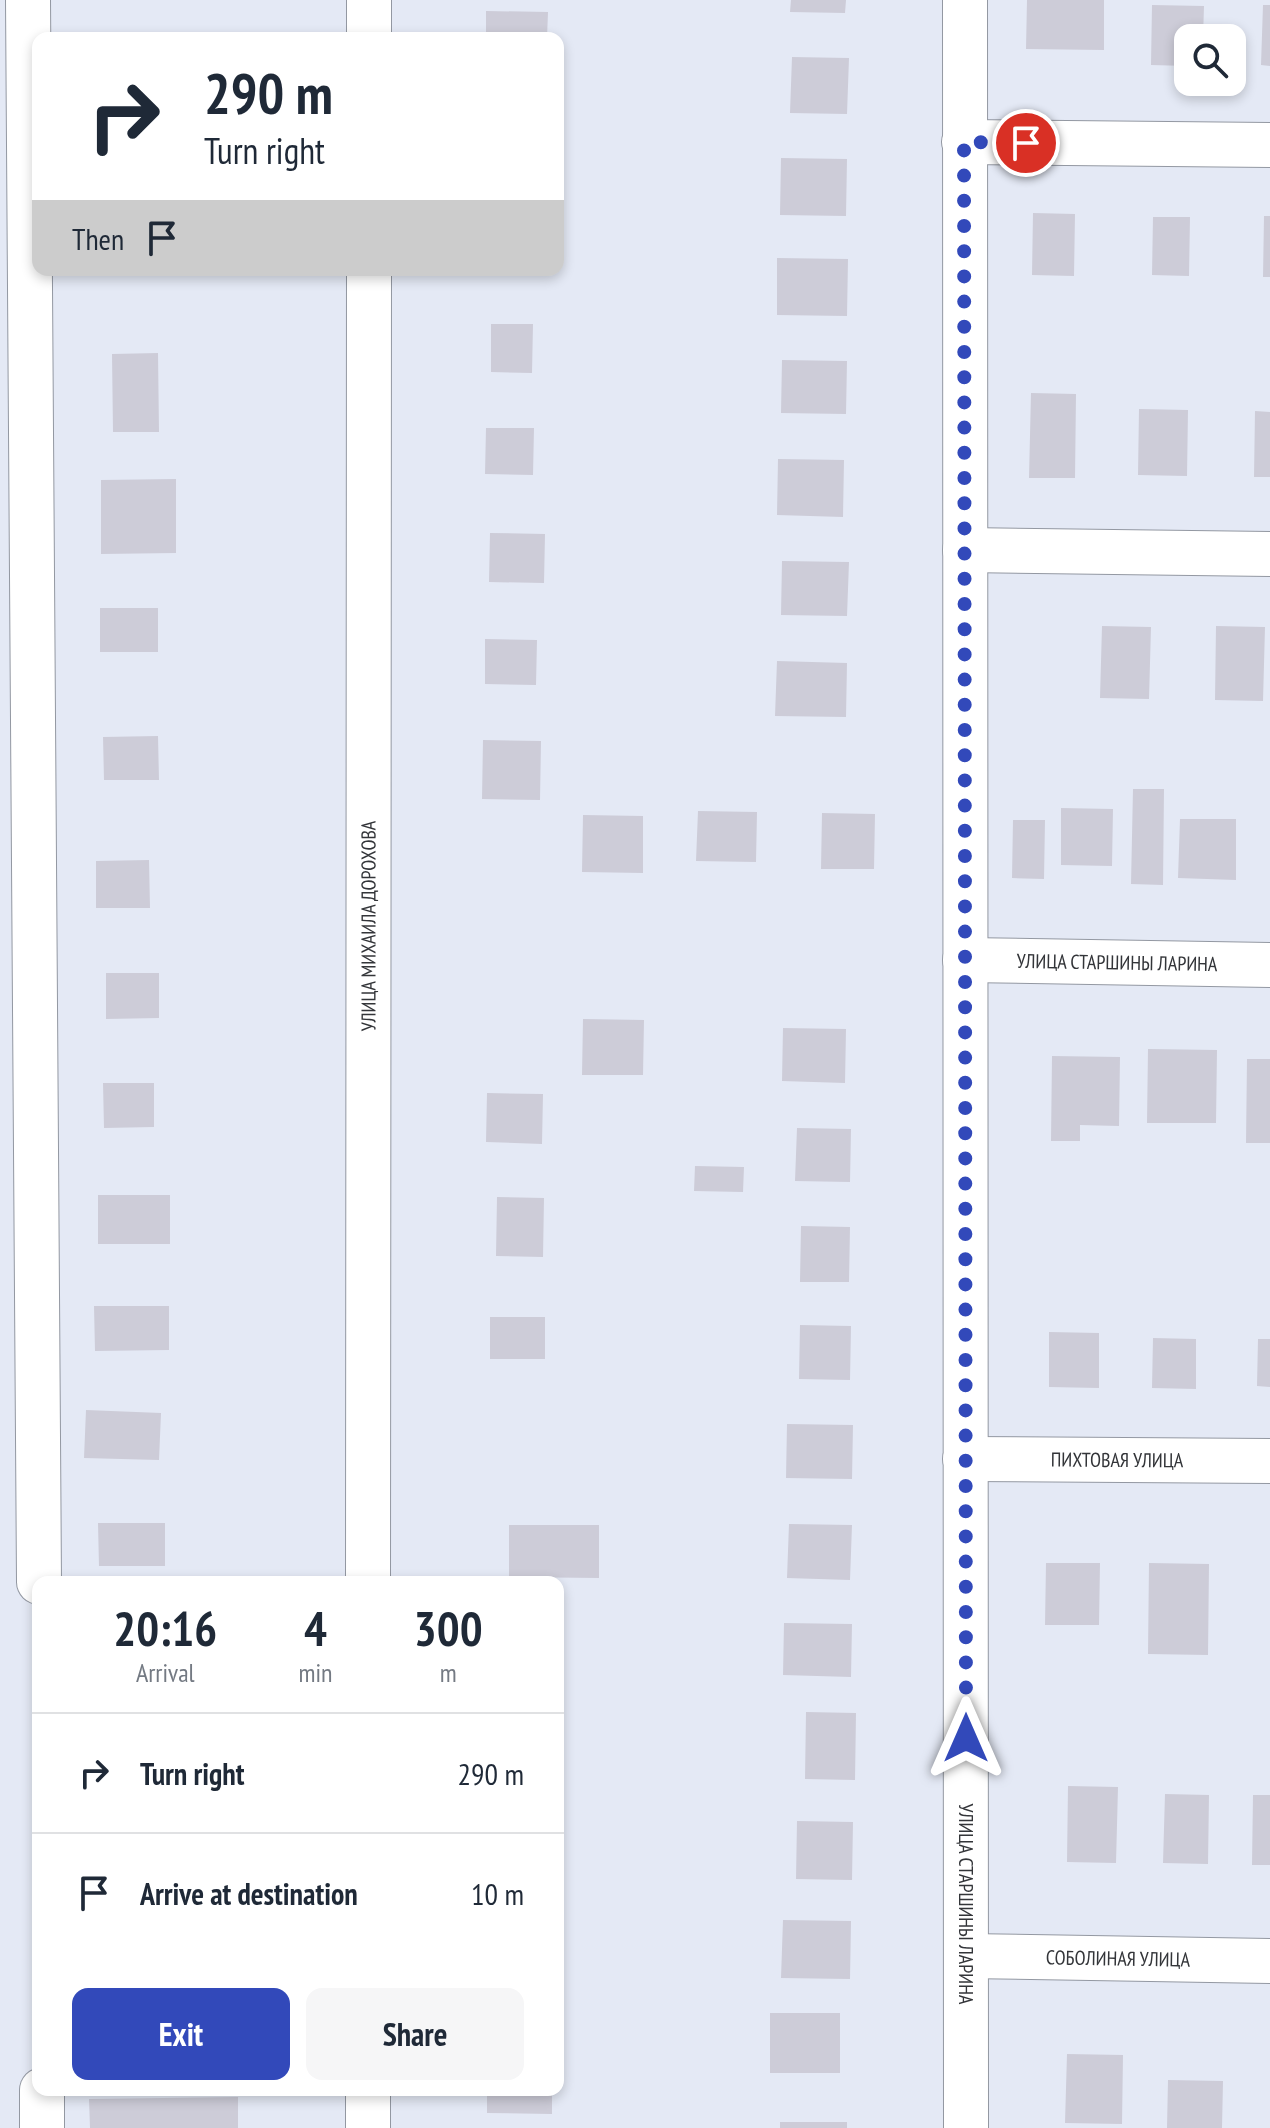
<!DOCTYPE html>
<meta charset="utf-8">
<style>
:root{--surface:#fff;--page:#f6f6f7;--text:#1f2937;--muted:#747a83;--line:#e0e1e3;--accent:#3249ba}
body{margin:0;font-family:"PT Sans Narrow",sans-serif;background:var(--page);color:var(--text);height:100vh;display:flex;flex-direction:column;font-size:30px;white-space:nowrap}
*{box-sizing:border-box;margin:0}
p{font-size:26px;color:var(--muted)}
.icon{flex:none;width:44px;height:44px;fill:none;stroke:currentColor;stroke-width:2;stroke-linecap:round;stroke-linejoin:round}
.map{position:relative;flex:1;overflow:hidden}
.panel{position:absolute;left:32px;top:1576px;width:532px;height:520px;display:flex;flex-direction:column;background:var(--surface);border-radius:16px;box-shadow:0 4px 12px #0003}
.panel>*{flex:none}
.top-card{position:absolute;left:32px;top:32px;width:532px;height:244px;border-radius:16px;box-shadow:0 4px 12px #0003;background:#fff;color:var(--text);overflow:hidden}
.tools{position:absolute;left:1174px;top:24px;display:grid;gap:16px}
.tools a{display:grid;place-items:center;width:72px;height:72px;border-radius:16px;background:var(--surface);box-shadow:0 4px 12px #0003;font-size:40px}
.pin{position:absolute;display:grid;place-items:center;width:68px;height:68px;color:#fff;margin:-34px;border:4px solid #fff;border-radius:50%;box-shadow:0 2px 8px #0007}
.me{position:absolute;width:88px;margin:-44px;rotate:0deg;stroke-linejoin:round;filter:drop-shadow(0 0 6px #0008)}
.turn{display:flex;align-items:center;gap:28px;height:168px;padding:0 40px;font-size:36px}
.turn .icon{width:104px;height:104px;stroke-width:2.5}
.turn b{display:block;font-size:56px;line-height:68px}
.then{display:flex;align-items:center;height:76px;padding:0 40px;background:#0003;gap:16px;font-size:30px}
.eta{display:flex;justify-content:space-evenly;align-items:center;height:136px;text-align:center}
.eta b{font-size:48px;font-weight:800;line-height:56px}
.action{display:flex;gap:16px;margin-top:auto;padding:16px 40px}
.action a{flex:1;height:92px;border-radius:16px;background:var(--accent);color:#fff;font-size:32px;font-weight:800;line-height:92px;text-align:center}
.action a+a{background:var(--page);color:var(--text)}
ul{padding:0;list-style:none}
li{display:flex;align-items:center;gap:24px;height:120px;padding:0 40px;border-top:2px solid var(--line)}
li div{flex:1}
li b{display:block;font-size:30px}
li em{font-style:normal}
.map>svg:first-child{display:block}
.building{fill:#cdccd8}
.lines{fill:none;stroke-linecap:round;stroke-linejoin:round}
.minor-casing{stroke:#9398a2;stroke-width:46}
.minor{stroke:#fff;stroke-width:44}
.route{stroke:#3249ba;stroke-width:14;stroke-dasharray:0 25.2}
.labels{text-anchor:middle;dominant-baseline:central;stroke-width:6;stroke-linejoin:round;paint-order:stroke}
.street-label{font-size:20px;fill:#333539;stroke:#f4f6fe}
</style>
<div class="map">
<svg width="1270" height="2128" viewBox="0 0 1270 2128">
<rect width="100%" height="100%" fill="#e4e9f5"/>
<path class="building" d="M791,0H846L845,13L790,12Z
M1027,0H1104V50L1026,49Z
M1152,5L1204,6L1203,38H1188V66L1151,65Z
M1263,5H1270V66L1261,65Z
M486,11L548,12L547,38H486Z
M792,57L849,58L847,114L790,113Z
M781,158L847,159L846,216L780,215Z
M1033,213L1075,214L1074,276L1032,275Z
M1264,216H1270V277H1263Z
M1153,217H1190L1189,276L1152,275Z
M777,258L848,259L847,316L777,315Z
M491,324H533L532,373L491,372Z
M158,353L159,432H113L112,354Z
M782,360L847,361L846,414L781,413Z
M1031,393L1076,394L1075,478H1029Z
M1139,409L1188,410L1187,476L1138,475Z
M1255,411L1270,412V477H1254Z
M486,428H534L533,475L485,474Z
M778,459L844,460L843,517L777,515Z
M176,479V553L101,554V480Z
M490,533L545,534L544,583L489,582Z
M782,561L849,562L847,616L781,615Z
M100,608H158V652H100Z
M1102,626L1151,627L1149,699L1100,698Z
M1216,626L1265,627L1263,701L1215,700Z
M485,639L537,640L536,685L485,684Z
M777,661L847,663L846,717L775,716Z
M158,736L159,780H104L103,737Z
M483,740L541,741L540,800L482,799Z
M1133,789H1164L1163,885L1131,884Z
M1061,808L1113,809L1112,866L1061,865Z
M698,811L757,812L756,862L696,861Z
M822,813L875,814L874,869H821Z
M583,815L643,816V873L582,872Z
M1180,819H1236V880L1178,878Z
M1013,820H1045L1044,879L1012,878Z
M149,860L150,908H96V861Z
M106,973H159V1018L106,1019Z
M583,1019L644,1020L643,1075H582Z
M783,1028L846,1029L845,1083L782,1081Z
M1148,1049L1217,1050L1216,1123H1147Z
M1052,1056L1120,1057L1119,1126L1080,1125V1141H1051Z
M1247,1059H1270V1143H1246Z
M103,1083H154V1127L104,1128Z
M487,1093L543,1094L542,1144L486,1142Z
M797,1128L851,1129L850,1182L795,1181Z
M695,1166L744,1167L743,1192L694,1191Z
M98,1195H170V1244H98Z
M497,1197L544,1198L543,1257L496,1256Z
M801,1226L850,1227L849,1282H800Z
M94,1306H169V1350L95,1351Z
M490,1317H545V1359H490Z
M800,1325L851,1326L850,1380L799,1379Z
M1049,1332L1099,1333V1388L1049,1387Z
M1153,1338L1196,1339V1389L1152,1388Z
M1258,1339H1270V1387L1257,1386Z
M86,1410L161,1413L159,1460L84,1458Z
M787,1424L853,1425L852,1479L786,1478Z
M98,1523H165V1566H99Z
M789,1524L852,1525L850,1580L787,1578Z
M509,1525H599V1578L509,1577Z
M1046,1563H1100L1099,1625H1045Z
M1149,1563L1209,1564L1208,1655L1148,1654Z
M784,1623L852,1624L851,1677L783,1675Z
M806,1712L856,1713L855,1780L805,1779Z
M1068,1786L1118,1787L1116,1863L1067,1862Z
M1165,1794L1209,1795L1208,1864L1163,1863Z
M1253,1795H1270V1865H1252Z
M797,1821L853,1822L852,1880L796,1879Z
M783,1920L851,1921L850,1979L781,1978Z
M770,2013H840V2073H770Z
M1067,2054L1123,2055L1122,2124L1065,2123Z
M1168,2080L1223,2081L1222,2128H1167Z
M487,2090H552V2114L487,2113Z
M238,2097V2128H90L89,2099Z
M780,2122H847V2128H780Z"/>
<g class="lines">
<defs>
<g id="minor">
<path d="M28,0L39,1582"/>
<path id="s1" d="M965,0L966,2128"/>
<path d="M369,38V0"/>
<path d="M964,142L1270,145"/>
<path d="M965,550L1270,554"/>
<path id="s2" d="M965,960L1270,965"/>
<path id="s3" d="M965,1459L1270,1461"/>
<path id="s4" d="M368,1582L369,270"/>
<path id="s5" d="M966,1956L1270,1961"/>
<path d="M42,2090V2128"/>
<path d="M368,2128V2090"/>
</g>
</defs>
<use href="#minor" class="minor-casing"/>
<use href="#minor" class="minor"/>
</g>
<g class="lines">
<path class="route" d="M966,1738L964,142L1026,143"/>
</g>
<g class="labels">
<g class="street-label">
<text stroke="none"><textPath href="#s4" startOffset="656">УЛИЦА МИХАИЛА ДОРОХОВА</textPath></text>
<text stroke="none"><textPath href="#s2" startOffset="152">УЛИЦА СТАРШИНЫ ЛАРИНА</textPath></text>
<text stroke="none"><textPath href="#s3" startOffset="152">ПИХТОВАЯ УЛИЦА</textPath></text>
<text stroke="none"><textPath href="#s1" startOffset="1904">УЛИЦА СТАРШИНЫ ЛАРИНА</textPath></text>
<text stroke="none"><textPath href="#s5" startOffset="152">СОБОЛИНАЯ УЛИЦА</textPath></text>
</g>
</g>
</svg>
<div class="tools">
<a><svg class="icon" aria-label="search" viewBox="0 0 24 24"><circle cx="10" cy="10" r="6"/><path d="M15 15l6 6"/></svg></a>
</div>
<div class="pin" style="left:1026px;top:143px;background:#d93025"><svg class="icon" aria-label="arrive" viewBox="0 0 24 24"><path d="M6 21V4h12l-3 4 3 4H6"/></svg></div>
<svg class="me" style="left:966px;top:1738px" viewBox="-20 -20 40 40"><path d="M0-17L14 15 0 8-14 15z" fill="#3249ba" stroke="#fff" stroke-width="4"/></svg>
<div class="top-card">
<div class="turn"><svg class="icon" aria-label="right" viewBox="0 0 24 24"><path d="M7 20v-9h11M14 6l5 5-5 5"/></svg><div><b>290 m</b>Turn right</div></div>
<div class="then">Then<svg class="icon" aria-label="arrive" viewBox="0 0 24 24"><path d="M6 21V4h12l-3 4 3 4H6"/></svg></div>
</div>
<section class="panel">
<div class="eta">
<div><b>20:16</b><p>Arrival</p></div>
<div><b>4</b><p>min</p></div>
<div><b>300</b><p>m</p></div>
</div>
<ul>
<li><svg class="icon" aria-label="right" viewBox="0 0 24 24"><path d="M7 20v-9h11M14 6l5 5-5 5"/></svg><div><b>Turn right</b></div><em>290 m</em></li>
<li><svg class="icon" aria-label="arrive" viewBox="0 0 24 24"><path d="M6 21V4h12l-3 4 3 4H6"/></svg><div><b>Arrive at destination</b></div><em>10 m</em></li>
</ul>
<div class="action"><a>Exit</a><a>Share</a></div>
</section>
</div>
